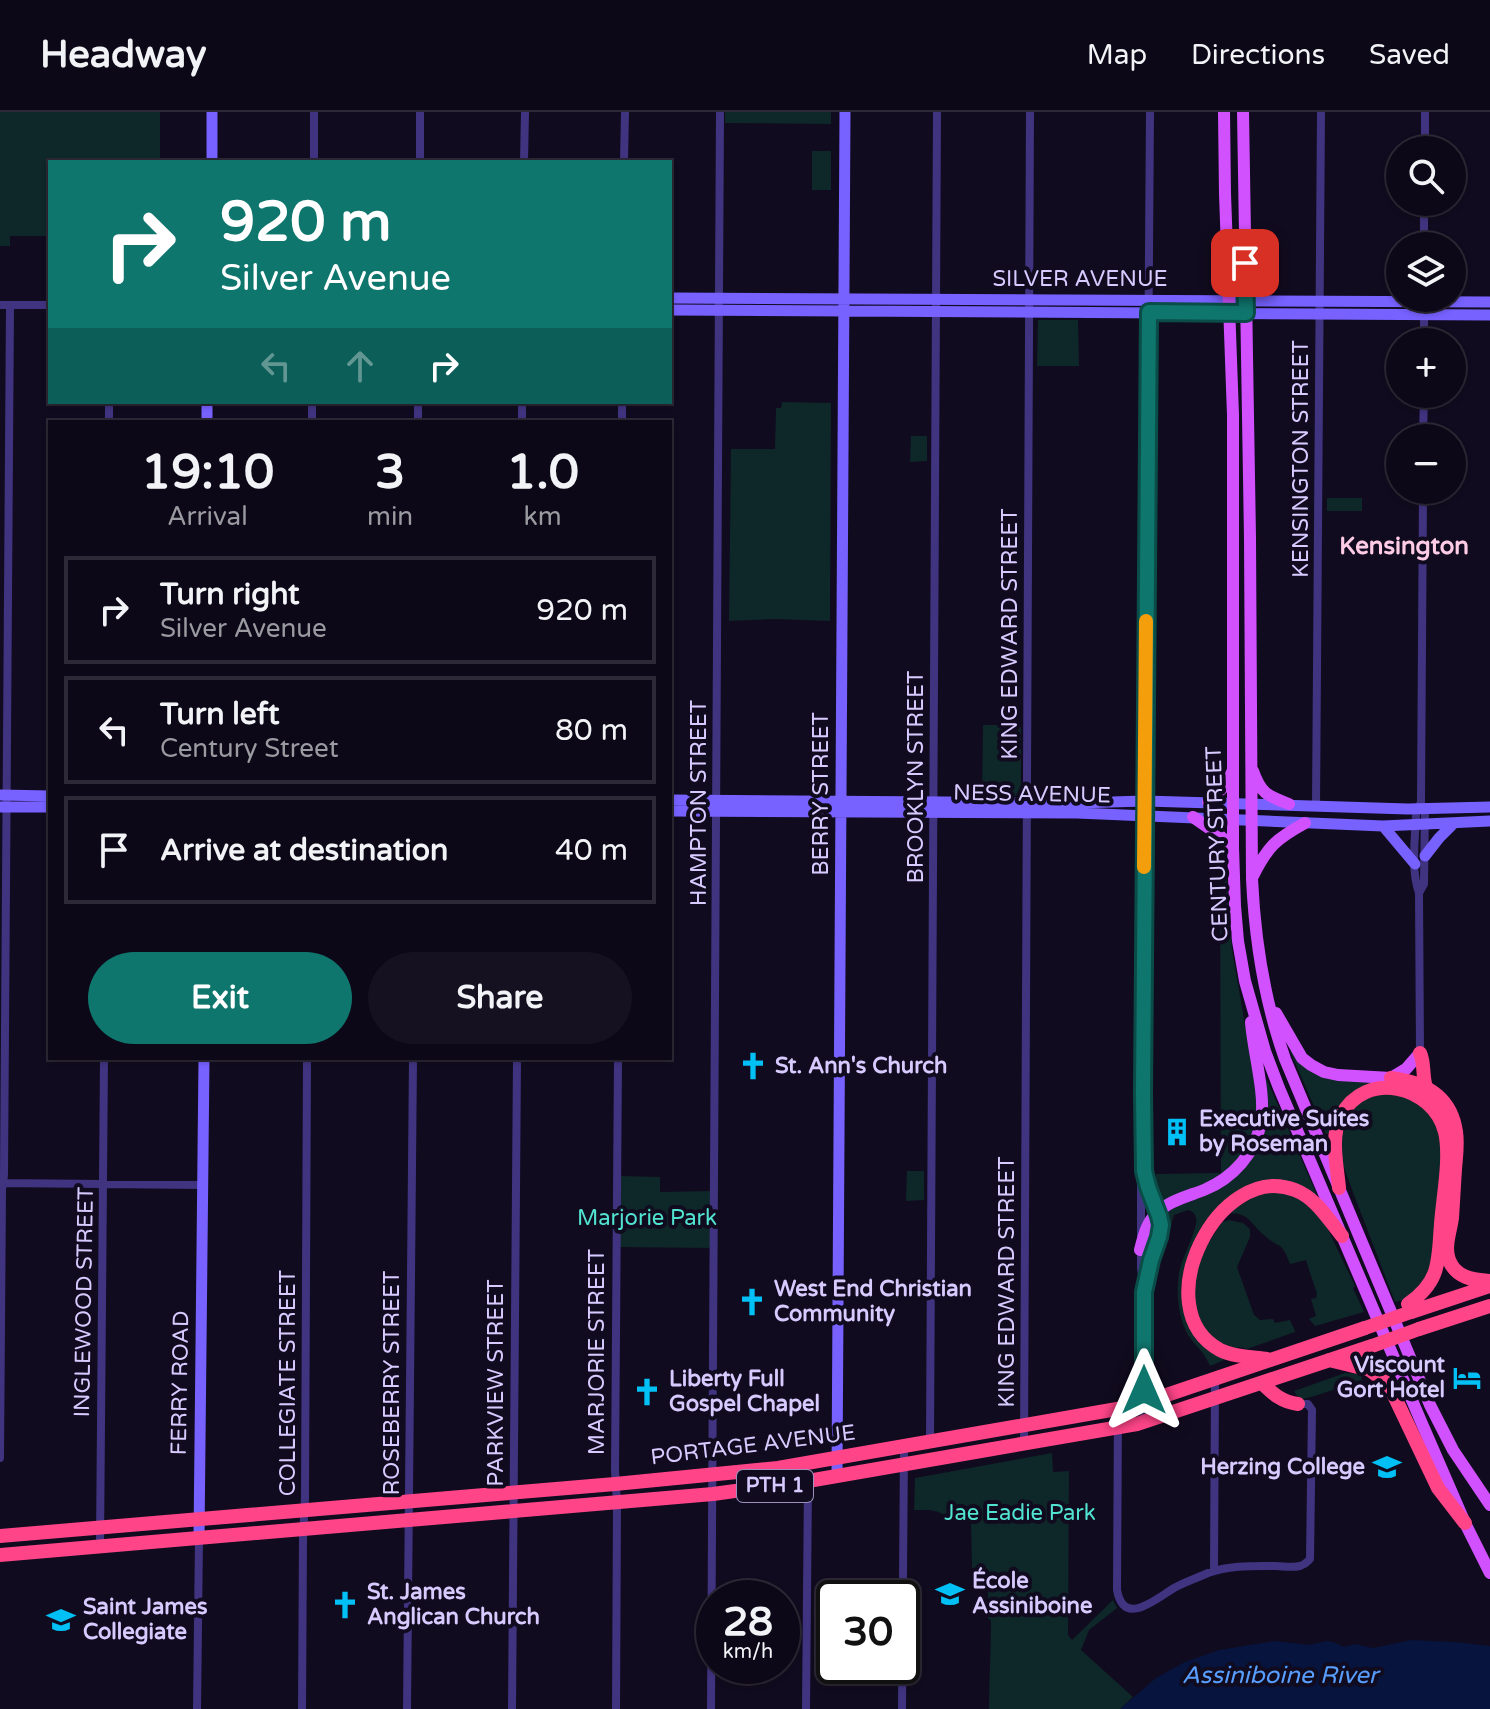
<!DOCTYPE html>
<meta charset="utf-8">
<style>
:root{--surface:#0d0817;--page:#161120;--text:#f1f3f6;--muted:#9a9aa1;--line:#2d2936;--accent:#0f766e}
body{margin:0;font-family:"Varela Round",sans-serif;background:var(--page);color:var(--text);height:100vh;display:flex;flex-direction:column;font-size:30px;white-space:nowrap}
*{box-sizing:border-box;margin:0}
p{font-size:26px;color:var(--muted)}
.icon{flex:none;width:44px;height:44px;fill:none;stroke:currentColor;stroke-width:2;stroke-linecap:round;stroke-linejoin:round}
.map{position:relative;flex:1;overflow:hidden}
.drawer{position:absolute;left:48px;top:308px;width:624px;height:640px;display:flex;flex-direction:column;background:var(--surface);border-radius:0px;box-shadow:0 2px 6px #0004,0 0 0 2px var(--line)}
.drawer>*{flex:none}
.hud{position:absolute;left:48px;top:48px;width:624px;height:244px;border-radius:0px;box-shadow:0 2px 6px #0004,0 0 0 2px var(--line);background:#0f766e;color:#fff;overflow:hidden}
.fabs{position:absolute;left:1386px;top:24px;display:grid;gap:16px}
.fabs a{display:grid;place-items:center;width:80px;height:80px;border-radius:50%;background:var(--surface);box-shadow:0 2px 6px #0004,0 0 0 2px var(--line);font-size:40px}
.speed{position:absolute;left:696px;top:1468px;display:flex;gap:16px;font-size:40px;font-weight:700;text-align:center}
.speed>*{display:grid;place-content:center;width:104px;height:104px;border-radius:50%;background:var(--surface);box-shadow:0 2px 6px #0004,0 0 0 2px var(--line);line-height:1}
.speed small{font-size:20px;font-weight:400}
.speed .limit{border:4px solid #111;border-radius:12px;background:#fff;color:#111}
.pin{position:absolute;display:grid;place-items:center;width:68px;height:68px;color:#fff;margin:-34px;border-radius:16px;box-shadow:0 4px 12px #0006}
.me{position:absolute;width:88px;margin:-44px;rotate:0deg;stroke-linejoin:round;filter:drop-shadow(0 0 6px #0008)}
.turn{display:flex;align-items:center;gap:28px;height:168px;padding:0 40px;font-size:36px}
.turn .icon{width:104px;height:104px;stroke-width:2.5}
.turn b{display:block;font-size:56px;line-height:68px}
.lanes{display:flex;align-items:center;height:76px;padding:0 40px;background:#0003;justify-content:center;gap:40px;direction:ltr}
.lanes .off{opacity:.35}
.eta{display:flex;justify-content:space-evenly;align-items:center;height:136px;text-align:center}
.eta b{font-size:48px;font-weight:700;line-height:56px}
.button{display:flex;gap:16px;margin-top:auto;padding:16px 40px}
.button a{flex:1;height:92px;border-radius:48px;background:var(--accent);color:#fff;font-size:32px;font-weight:700;line-height:92px;text-align:center}
.button a+a{background:var(--page);color:var(--text)}
ul{padding:0;list-style:none}
li{display:flex;align-items:center;gap:24px;height:108px;margin:0 16px 12px;padding:0 24px;border:4px solid var(--line);border-radius:0px}
li div{flex:1}
li b{display:block;font-size:30px}
li em{font-style:normal}
header{display:flex;align-items:center;gap:48px;box-sizing:border-box;height:112px;padding:0 40px;background:var(--surface);border-bottom:2px solid var(--line)}
header strong{font-size:38px}
nav{display:flex;gap:44px;margin-inline-start:auto;font-size:28px}
.map>svg:first-child{display:block}
.green{fill:#0e2729}
.water{fill:#07143d}
.lines{fill:none;stroke-linecap:round;stroke-linejoin:round}
.street{stroke:#403480;stroke-width:8}
.secondary{stroke:#7761ff;stroke-width:11}
.primary{stroke:#d251ff;stroke-width:12}
.highway{stroke:#ff4588;stroke-width:14}
.highway-bridge{stroke:#ff4588;stroke-width:14}
.route-casing{stroke:#0a4d48;stroke-width:20}
.route{stroke:#0f766e;stroke-width:14}
.slow{stroke:#f59e0b;stroke-width:14}
.labels{text-anchor:middle;dominant-baseline:central;stroke-width:8;stroke-linejoin:round;paint-order:stroke}
.shield{fill:#110b1f;stroke:#9b91bc;stroke-width:2}
.shield-label{font-size:20px;font-weight:bold;fill:#d6caff}
.street-label{font-size:22px;fill:#d6caff;stroke:#110b1f}
.poi-label{font-size:22px;font-weight:bold;fill:#d6caff;stroke:#110b1f;text-anchor:start}
.park-label{font-size:22px;fill:#51e3d0;stroke:#110b1f}
.neighbourhood-label{font-size:24px;font-weight:bold;fill:#ffcce6;stroke:#110b1f}
.water-label{font-size:24px;font-style:italic;fill:#589eff;stroke:#110b1f}
</style>
<header>
<strong>Headway</strong>
<nav><a>Map</a><a>Directions</a><a>Saved</a></nav>
</header>
<div class="map">
<svg width="1490" height="1597" viewBox="0 0 1490 1597">
<rect width="100%" height="100%" fill="#110b1f"/>
<path class="green" d="M0,0H160V50H50V124H10V134H0Z
M725,0H831V12L725,11Z
M812,39H831V78H812Z
M1038,208H1078L1079,254H1037Z
M782,290L831,291L830,509L776,507L729,509L731,337H775L776,296H781Z
M911,324H927V349L910,350Z
M1327,386H1362V399H1327Z
M983,613H1021V684H982Z
M1225,766L1227,768L1232,838L1258,987C1258,1016 1246,1048 1221,1065C1210,1074 1178,1084 1163,1091L1156,1072V1062L1221,1061L1220,777Z
M1292,938L1302,952L1381,969L1433,989L1372,974L1330,1021L1326,1022L1290,939Z
M1263,968H1267L1317,1083L1313,1085L1274,1070L1206,1112L1188,1203L1227,1247L1210,1254C1203,1238 1196,1235 1188,1223C1178,1205 1176,1181 1179,1161C1181,1147 1199,1115 1196,1106C1195,1101 1193,1100 1188,1098L1174,1103L1166,1131L1167,1112L1166,1099L1250,1046Z
M1397,980L1427,995L1442,1027L1432,1160L1408,1187L1395,1190L1351,1075L1339,1041L1343,1011L1349,999L1369,985Z
M907,1059H924V1088L906,1089Z
M617,1064L660,1065V1080L715,1079L714,1136L616,1135Z
M1259,1081H1292L1323,1107L1355,1174L1353,1176L1364,1200L1315,1214L1309,1207L1316,1204L1311,1187L1316,1186L1317,1182L1306,1148L1290,1152C1281,1128 1281,1138 1265,1124C1250,1112 1251,1101 1228,1101Z
M1229,1108L1243,1111L1250,1117V1125L1237,1155L1254,1203L1260,1208L1273,1207L1275,1211L1290,1208L1295,1219V1220L1247,1237L1238,1235L1237,1239L1227,1236L1204,1218L1194,1189L1196,1151L1222,1110Z
M1345,1261L1362,1262L1361,1279C1338,1271 1325,1283 1303,1287L1297,1284L1294,1279Z
M1052,1341L1053,1360L1069,1359L1068,1523L1072,1528L1113,1488L1117,1496L1089,1518L1081,1538L1133,1585L1120,1597H989C989,1568 991,1539 991,1510L990,1507H988V1458L972,1457L971,1410L949,1409C941,1396 928,1398 914,1398L915,1366Z"/>
<path class="water" d="M1411,1528L1456,1530L1490,1534V1597H1120L1156,1566L1185,1550L1219,1538L1275,1529L1310,1533L1326,1529L1333,1530L1344,1535L1355,1532L1373,1536Z"/>
<g class="lines">
<path class="street" d="M1425,38V0
M314,50V0
M420,50V0
M524,50L525,0
M624,50L625,0
M1424,134V90
M0,193H50
M1424,230V199
M109,310V290
M312,310V290
M418,310V290
M522,310V290
M622,310V290
M1423,326L1424,282
M1316,694L1321,0
M1419,781L1424,772L1425,695
M1420,941L1419,781C1410,756 1416,723 1416,697L1421,691V686L1423,378
M1143,1064L1141,1073V1156L1144,1180V1310
M0,1071L203,1073
M1144,1180L1151,1148L1159,1125L1161,1113L1159,1104L1148,1075L1144,1059L1143,981L1150,0
M1118,1297L1117,1478C1124,1516 1157,1486 1174,1476C1185,1470 1197,1466 1208,1461C1230,1453 1253,1454 1275,1454C1283,1454 1292,1456 1300,1454C1306,1452 1306,1451 1310,1447L1312,1298L1308,1292H1298
M930,1329L937,0
M1024,1332L1030,0
M0,1346L2,1078L4,1063L10,193
M100,1434L104,946
M1214,1459L1215,1267
M197,1597L199,1426
M302,1597L303,1426L305,1385L307,946
M407,1597L413,946
M512,1597L517,946
M616,1597L617,1390L615,1359L618,946
M711,1597L720,0
M806,1597L808,1369
M902,1597L904,1334"/>
<path class="secondary" d="M212,50V0
M670,186L1490,190
M670,198L1490,203
M207,310V290
M0,683L50,684
M670,688L1077,691L1145,689L1408,697L1490,695
M0,695H50
M670,699L1077,701L1383,714L1490,709
M1383,714L1415,752
M1425,744L1439,726L1453,712
M837,1364L845,0
M199,1426L204,946"/>
<path class="primary" d="M1224,0L1225,82L1233,303V736L1235,794L1238,829L1245,869L1265,939L1279,976L1420,1307L1465,1411L1490,1461
M1243,0L1250,426L1252,767C1255,830 1264,888 1285,947L1430,1293L1453,1338L1490,1393
M1253,659C1261,682 1268,684 1289,692
M1208,690L1227,672L1232,660
M1193,705L1219,723L1233,736
M1253,764C1268,734 1276,727 1305,711
M1276,901L1302,946L1311,953L1324,960L1338,963L1391,966L1406,957L1420,941
M1140,1138C1143,1126 1146,1113 1154,1104C1167,1089 1186,1085 1204,1078C1233,1066 1256,1041 1261,1009C1266,982 1253,939 1251,910"/>
<path class="highway" d="M1420,941C1425,952 1422,964 1426,975
M1391,966C1424,970 1451,984 1456,1020C1458,1032 1456,1045 1455,1057C1454,1073 1453,1090 1452,1106C1450,1120 1444,1135 1449,1148C1456,1166 1473,1168 1490,1169
M1339,1076C1337,1053 1330,1025 1341,1004C1365,957 1433,973 1445,1020C1451,1046 1443,1084 1441,1112C1438,1149 1441,1169 1408,1192
M1411,1200L1490,1174
M1419,1217L1490,1194
M1267,1247C1252,1245 1234,1245 1220,1238C1144,1197 1219,1048 1295,1078C1316,1086 1328,1107 1342,1124
M1329,1248L1370,1258L1389,1273L1438,1376L1465,1411
M1262,1271C1273,1282 1282,1290 1298,1292
M0,1424L615,1372L778,1356L1134,1294L1365,1216
M0,1443L713,1382L808,1369L1137,1312L1372,1234"/>
<path class="highway-bridge" d="M1365,1216L1411,1200
M1372,1234L1419,1217"/>
</g>
<g class="lines">
<defs>
<path id="route" d="M1144,1278V1180L1151,1148L1159,1125L1161,1113L1159,1104L1148,1075L1144,1059L1143,981L1149,200L1246,201L1245,151"/>
</defs>
<use href="#route" class="route-casing"/>
<use href="#route" class="route"/>
<path class="slow" d="M1144,755L1146,509"/>
</g>
<defs>
<symbol id="church-bare" viewBox="-9 -9 18 18"><path d="M-1.2-6h2.4v3.5h3.3v2.4h-3.3V6h-2.4V-.1h-3.3v-2.4h3.3Z" fill="#00c0f5" stroke="#110b1f" stroke-width="2.5" paint-order="stroke"/></symbol>
<symbol id="building-bare" viewBox="-9 -9 18 18"><path d="M-4-6H4V6H1V3H-1V6H-4ZM-2.5-4.3h1.7v1.8h-1.7ZM.8-4.3h1.7v1.8H.8ZM-2.5-1h1.7V.8h-1.7ZM.8-1h1.7V.8H.8Z" fill="#00c0f5" stroke="#110b1f" stroke-width="2.5" paint-order="stroke"/></symbol>
<symbol id="hotel-bare" viewBox="-9 -9 18 18"><path d="M-6-4.5h1.5V1H6V5H4.5V3h-9V5H-6ZM-4 0a1.8 1.8 0 1 1 3.6 0ZM.5 0V-2.5h3Q6-2.5 6 0Z" fill="#00c0f5" stroke="#110b1f" stroke-width="2.5" paint-order="stroke"/></symbol>
<symbol id="university-bare" viewBox="-9 -9 18 18"><path d="M0-5L7-2L0 1L-7-2ZM-4 1L0 2.5L4 1V4Q0 6-4 4Z" fill="#00c0f5" stroke="#110b1f" stroke-width="2.5" paint-order="stroke"/></symbol>
<symbol id="school-bare" viewBox="-9 -9 18 18"><path d="M0-5L7-2L0 1L-7-2ZM-4 1L0 2.5L4 1V4Q0 6-4 4Z" fill="#00c0f5" stroke="#110b1f" stroke-width="2.5" paint-order="stroke"/></symbol>
</defs>
<g fill-rule="evenodd">
<use href="#church-bare" x="733" y="934" width="40" height="40"/>
<use href="#building-bare" x="1157" y="1000" width="40" height="40"/>
<use href="#church-bare" x="732" y="1170" width="40" height="40"/>
<use href="#hotel-bare" x="1447" y="1246" width="40" height="40"/>
<use href="#church-bare" x="627" y="1260" width="40" height="40"/>
<use href="#university-bare" x="1367" y="1335" width="40" height="40"/>
<use href="#school-bare" x="930" y="1462" width="40" height="40"/>
<use href="#church-bare" x="325" y="1473" width="40" height="40"/>
<use href="#school-bare" x="41" y="1488" width="40" height="40"/>
</g>
<g class="labels">
<rect class="shield" x="737" y="1358" width="76" height="32" rx="6"/>
<g class="shield-label">
<text x="775" y="1374">PTH 1</text>
</g>
<g class="street-label">
<text x="1080" y="167">SILVER AVENUE</text>
<text transform="translate(1301 347) rotate(-90)">KENSINGTON STREET</text>
<text transform="translate(1010 522) rotate(-90)">KING EDWARD STREET</text>
<text transform="translate(916 665) rotate(-90)">BROOKLYN STREET</text>
<text transform="translate(821 682) rotate(-90)">BERRY STREET</text>
<text transform="translate(1032 682) rotate(1)">NESS AVENUE</text>
<text transform="translate(699 691) rotate(-90)">HAMPTON STREET</text>
<text transform="translate(1217 732) rotate(-92)">CENTURY STREET</text>
<text transform="translate(1007 1170) rotate(-90)">KING EDWARD STREET</text>
<text transform="translate(84 1190) rotate(-89)">INGLEWOOD STREET</text>
<text transform="translate(597 1240) rotate(-90)">MARJORIE STREET</text>
<text transform="translate(180 1271) rotate(-89)">FERRY ROAD</text>
<text transform="translate(288 1271) rotate(-90)">COLLEGIATE STREET</text>
<text transform="translate(392 1271) rotate(-90)">ROSEBERRY STREET</text>
<text transform="translate(496 1271) rotate(-90)">PARKVIEW STREET</text>
<text transform="translate(753 1333) rotate(-7)">PORTAGE AVENUE</text>
</g>
<g class="poi-label">
<text x="775" y="954">St. Ann's Church</text>
<text x="1199" y="1007">Executive Suites<tspan x="1199" dy="25">by Roseman</tspan></text>
<text x="774" y="1177">West End Christian<tspan x="774" dy="25">Community</tspan></text>
<text x="1445" y="1253" text-anchor="end">Viscount<tspan x="1445" dy="25">Gort Hotel</tspan></text>
<text x="669" y="1267">Liberty Full<tspan x="669" dy="25">Gospel Chapel</tspan></text>
<text x="1365" y="1355" text-anchor="end">Herzing College</text>
<text x="972" y="1469">École<tspan x="972" dy="25">Assiniboine</tspan></text>
<text x="367" y="1480">St. James<tspan x="367" dy="25">Anglican Church</tspan></text>
<text x="83" y="1495">Saint James<tspan x="83" dy="25">Collegiate</tspan></text>
</g>
<g class="park-label">
<text x="647" y="1106">Marjorie Park</text>
<text x="1020" y="1401">Jae Eadie Park</text>
</g>
<g class="neighbourhood-label">
<text x="1404" y="434">Kensington</text>
</g>
<g class="water-label">
<text x="1280" y="1563">Assiniboine River</text>
</g>
</g>
</svg>
<div class="fabs">
<a><svg class="icon" aria-label="search" viewBox="0 0 24 24"><circle cx="10" cy="10" r="6"/><path d="M15 15l6 6"/></svg></a>
<a><svg class="icon" aria-label="layers" viewBox="0 0 24 24"><path d="M12 4l9 5-9 5-9-5zM3 14l9 5 9-5"/></svg></a>
<a>+</a>
<a>−</a>
</div>
<div class="speed"><div>28<small>km/h</small></div><div class="limit">30</div></div>
<div class="pin" style="left:1245px;top:151px;background:#d93025"><svg class="icon" aria-label="arrive" viewBox="0 0 24 24"><path d="M6 21V4h12l-3 4 3 4H6"/></svg></div>
<svg class="me" style="left:1144px;top:1278px" viewBox="-20 -20 40 40"><path d="M0-17L14 15 0 8-14 15z" fill="#0f766e" stroke="#fff" stroke-width="4"/></svg>
<div class="hud">
<div class="turn"><svg class="icon" aria-label="right" viewBox="0 0 24 24"><path d="M7 20v-9h11M14 6l5 5-5 5"/></svg><div><b>920 m</b>Silver Avenue</div></div>
<div class="lanes"><svg class="icon off" aria-label="left" viewBox="0 0 24 24"><path d="M17 20v-9H6M10 6l-5 5 5 5"/></svg><svg class="icon off" aria-label="ahead" viewBox="0 0 24 24"><path d="M12 20V5M6 11l6-6 6 6"/></svg><svg class="icon" aria-label="right" viewBox="0 0 24 24"><path d="M7 20v-9h11M14 6l5 5-5 5"/></svg></div>
</div>
<section class="drawer">
<div class="eta">
<div><b>19:10</b><p>Arrival</p></div>
<div><b>3</b><p>min</p></div>
<div><b>1.0</b><p>km</p></div>
</div>
<ul>
<li><svg class="icon" aria-label="right" viewBox="0 0 24 24"><path d="M7 20v-9h11M14 6l5 5-5 5"/></svg><div><b>Turn right</b><p>Silver Avenue</p></div><em>920 m</em></li>
<li><svg class="icon" aria-label="left" viewBox="0 0 24 24"><path d="M17 20v-9H6M10 6l-5 5 5 5"/></svg><div><b>Turn left</b><p>Century Street</p></div><em>80 m</em></li>
<li><svg class="icon" aria-label="arrive" viewBox="0 0 24 24"><path d="M6 21V4h12l-3 4 3 4H6"/></svg><div><b>Arrive at destination</b></div><em>40 m</em></li>
</ul>
<div class="button"><a>Exit</a><a>Share</a></div>
</section>
</div>
